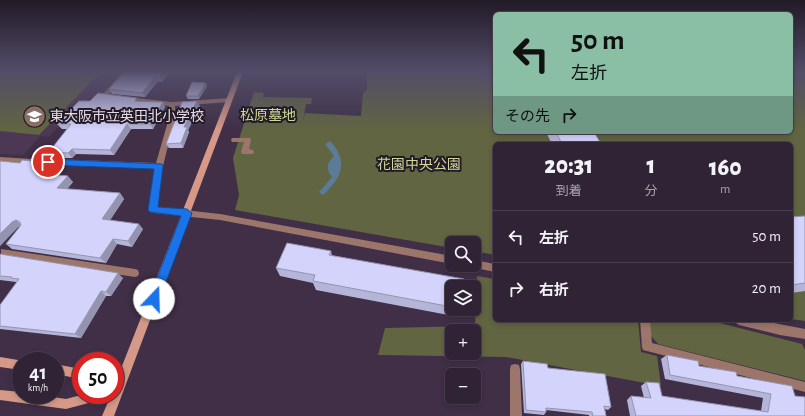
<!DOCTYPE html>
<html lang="ja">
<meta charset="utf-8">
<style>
:root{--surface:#302335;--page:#3c2f41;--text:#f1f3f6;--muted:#a8a4ad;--line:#4b4050}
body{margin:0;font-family:"Alegreya Sans","Noto Sans JP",sans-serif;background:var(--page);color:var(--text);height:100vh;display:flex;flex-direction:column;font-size:15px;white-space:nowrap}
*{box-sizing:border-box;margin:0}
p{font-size:13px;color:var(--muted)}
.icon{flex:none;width:22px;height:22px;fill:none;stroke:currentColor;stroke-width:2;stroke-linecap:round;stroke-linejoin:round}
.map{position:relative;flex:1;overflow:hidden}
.panel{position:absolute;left:493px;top:142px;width:300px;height:180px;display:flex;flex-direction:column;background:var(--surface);border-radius:6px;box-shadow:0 2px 6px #0003,0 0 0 1px var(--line)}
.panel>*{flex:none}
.top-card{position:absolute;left:493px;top:12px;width:300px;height:122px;border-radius:6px;box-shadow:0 2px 6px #0003,0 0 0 1px var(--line);background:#8abfa5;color:#111;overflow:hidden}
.buttons{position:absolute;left:445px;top:236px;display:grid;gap:8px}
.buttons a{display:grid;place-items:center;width:36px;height:36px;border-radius:6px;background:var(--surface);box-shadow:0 2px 6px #0003,0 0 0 1px var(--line);font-size:20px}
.speed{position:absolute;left:12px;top:352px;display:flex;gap:8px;font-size:20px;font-weight:700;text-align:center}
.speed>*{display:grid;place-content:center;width:52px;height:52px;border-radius:50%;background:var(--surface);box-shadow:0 2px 6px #0003,0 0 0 1px var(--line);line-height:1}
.speed small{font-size:10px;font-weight:400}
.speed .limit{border:6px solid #d22;background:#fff;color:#111}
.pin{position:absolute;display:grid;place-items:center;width:34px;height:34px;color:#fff;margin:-17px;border:2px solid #fff;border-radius:50%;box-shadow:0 1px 4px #0007}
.me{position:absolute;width:44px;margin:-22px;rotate:21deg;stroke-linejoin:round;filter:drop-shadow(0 0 3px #0008)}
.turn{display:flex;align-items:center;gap:14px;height:84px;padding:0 12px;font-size:18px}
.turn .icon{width:52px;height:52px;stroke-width:2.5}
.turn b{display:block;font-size:28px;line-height:34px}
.then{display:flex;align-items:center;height:38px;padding:0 12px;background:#0003;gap:8px;font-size:15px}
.eta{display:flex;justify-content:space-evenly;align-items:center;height:68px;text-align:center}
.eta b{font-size:24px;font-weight:800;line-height:28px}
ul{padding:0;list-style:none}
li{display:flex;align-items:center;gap:12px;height:52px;padding:0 12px;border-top:1px solid var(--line)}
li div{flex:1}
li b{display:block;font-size:15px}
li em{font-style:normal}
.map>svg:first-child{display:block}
.built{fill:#4c3855}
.green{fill:#616541;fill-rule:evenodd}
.water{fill:#5b7b96}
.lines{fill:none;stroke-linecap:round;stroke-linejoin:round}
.street{fill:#9d766b;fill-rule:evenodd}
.secondary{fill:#d69987;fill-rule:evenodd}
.wall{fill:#b5b5d9}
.shaded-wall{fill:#9494b0}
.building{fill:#d3d3fc;stroke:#9494b0}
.route{fill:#1a73e8;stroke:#114b97}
.labels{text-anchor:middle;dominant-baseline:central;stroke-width:4;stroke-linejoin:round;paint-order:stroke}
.park-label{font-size:14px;fill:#d0d897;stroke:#221b25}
.poi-label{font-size:14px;fill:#e4d9e8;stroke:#221b25;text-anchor:start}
</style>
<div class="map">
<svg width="805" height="416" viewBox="0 0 805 416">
<rect width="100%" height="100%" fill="#402f47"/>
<path class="built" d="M0,72H124L99,98H88L48,137L40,136L23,155L0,154Z"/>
<path class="green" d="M0,72H80L99,74L39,135L0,131Z
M367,72H495V132H791V72H805V321L791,319V144H495V255L474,251V243H452V248L235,210L239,195L233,158L254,92L264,93L263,97L312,98L311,104H306L303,121L305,113L361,116L363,93L367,90Z
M477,276L495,279V320H638L641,352L657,356L661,386L506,357L378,355L385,328L475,326ZM452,331H474V353H452Z
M649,320H708L802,344L805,350V381L658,344L651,336Z"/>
<path class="water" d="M330,141C349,161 342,178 323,195L319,192L332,177C325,169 327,163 334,156L325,144Z"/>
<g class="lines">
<path class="street" d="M123,72H129L109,95L115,96V98L102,97V95Z
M128,97L172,102L229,98L232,100L229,102L175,106V118L163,166L157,207L220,214L452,256V264L220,220L153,213L150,212L149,210L155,168L48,164L47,162L51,159L156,163L169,118V106L126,100L125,99Z
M232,138H250L251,140L249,149L253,150L254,152L253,154H242L241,152L244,142H232L231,140Z
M0,157L31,159L35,162L31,165L0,163Z
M1,249L135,269L138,270L139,273L138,276L135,277L1,257Z
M474,260L495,264V272L471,267L470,265H474Z
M640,320H650L652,343L805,382V392L643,350L642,347Z
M734,320H758L805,329V339L780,335L739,325L736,323Z
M515,364L519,365L520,369L522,416H510V369L511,365Z"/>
<path class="secondary" d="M237,72H243L114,416H102L111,395H115V384Z
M0,357L24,361H21V370L0,367Z
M55,364L81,369V379L55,374Z
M0,390L21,392V395H40L66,399L81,395H105L104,399L100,400L66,409L0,400Z"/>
</g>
<path class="wall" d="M124,72H170L162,82L158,81L145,97L112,94L109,89Z
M206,83L207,86L199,99H188L186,96Z
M90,101H138L163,102L165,107L153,129H131L114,155L76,154L72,158H53L49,152L67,129H62L57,124Z
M200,106L188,130L189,132L183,148H169L166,144Z
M546,132H594L601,144H552Z
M60,161L65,167L57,175L73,182L67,189L120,193L124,199L110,220L143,229L132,247L117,244L106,263L12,249L6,244L21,226L18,227L0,246L20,163Z
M805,216V291L791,293V217Z
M331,251L332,256L452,287V309H460L459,317L316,290L313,283L280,276L276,268Z
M0,254L123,278L111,296H106L81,338L0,329V305L17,283L16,282L0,280Z
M667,355L699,366L737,376L795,396L805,416H630L627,400L631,396L644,398L641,386L646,382L662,396L761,411L763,398L665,379L661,359Z
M523,361L548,368L611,407L608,410L605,409L606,416H589V415L546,410V412L544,415L524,413L521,364Z"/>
<path class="shaded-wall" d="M164,72H170L162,82L159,77Z
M155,77L158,81L145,97L142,93Z
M206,83L207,86L199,99L198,96Z
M197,101L200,106L188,130L189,132L183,148L181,143L184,127Z
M163,102L165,107L153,129L150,124Z
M127,124L131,129L114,155L110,150Z
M72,149L76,154L72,158L68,153Z
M60,161L65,167L53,179L48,174Z
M68,176L73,182L63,194L57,188Z
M120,193L124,199L107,225L102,219Z
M16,220L22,226L18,227L0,246V234L12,222Z
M139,224L143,229L132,247L128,241Z
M113,239L117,244L106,263L100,258Z
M118,273L123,278L111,296L106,292Z
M101,291L106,296L81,338L75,334Z"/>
<path class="building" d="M124,72H164L159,77H155L142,93L109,89Z
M192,82L206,83L198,96H186Z
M98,93L137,98L135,101L163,102L150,124H127L110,150L72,149L68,153L49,152L71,124H57L79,101H90Z
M197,101L184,127H187L181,143L166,144L182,102Z
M556,132H594L601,144H562Z
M22,160L41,162L42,160L60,161L48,174L68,176L57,188L120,193L102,219L139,224L128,241L113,239L100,258L6,244L21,225L20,222L16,220L12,222L0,234V161L20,163Z
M805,216V283L791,285V217Z
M287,243L331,251L329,255L464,279L463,287H452V307L313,281L315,275L276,268Z
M0,254L118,273L106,292L101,291L75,334L0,326V305L19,279L11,278L12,277L0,276Z
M667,355L698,361L699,366L736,372L737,376L792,386L795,396L805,397V416H636L631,396L651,398L646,382L659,383L662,396L768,412L771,394L670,375Z
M523,361L547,364L548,368L605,374L611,407L604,406L606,416H593L592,412L546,408V412L526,410Z"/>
<linearGradient id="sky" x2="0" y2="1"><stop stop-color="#231a27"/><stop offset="0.55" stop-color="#534d69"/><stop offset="1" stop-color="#534d69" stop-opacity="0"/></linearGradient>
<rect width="805" height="130" fill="url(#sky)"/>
<path class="route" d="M48,159L162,164L163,166L158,207L187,209L192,213L158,303L154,304L150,303L149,299L181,216L150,212L148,210L154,169L48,165L44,162Z"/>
<defs>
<symbol id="school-disc" viewBox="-11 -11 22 22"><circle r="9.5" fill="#8d6e63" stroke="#221b25"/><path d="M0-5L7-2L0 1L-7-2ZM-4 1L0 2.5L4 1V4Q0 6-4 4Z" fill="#fff"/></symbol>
</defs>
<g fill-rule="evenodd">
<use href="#school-disc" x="22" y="104" width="25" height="25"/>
</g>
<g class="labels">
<g class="park-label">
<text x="268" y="116">松原墓地</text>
<text x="419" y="165">花園中央公園</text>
</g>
<g class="poi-label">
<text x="50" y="117">東大阪市立英田北小学校</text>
</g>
</g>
</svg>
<div class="buttons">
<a><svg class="icon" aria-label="search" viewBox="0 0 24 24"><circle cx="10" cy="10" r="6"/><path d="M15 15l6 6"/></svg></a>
<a><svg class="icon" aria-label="layers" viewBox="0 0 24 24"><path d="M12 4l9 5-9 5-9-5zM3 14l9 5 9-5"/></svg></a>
<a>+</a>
<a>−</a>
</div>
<div class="speed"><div>41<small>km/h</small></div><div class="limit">50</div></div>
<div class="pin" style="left:48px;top:162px;background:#d93025"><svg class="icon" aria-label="arrive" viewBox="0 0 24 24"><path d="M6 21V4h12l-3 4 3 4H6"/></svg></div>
<svg class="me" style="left:154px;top:299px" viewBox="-20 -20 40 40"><circle r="19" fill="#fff"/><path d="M0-13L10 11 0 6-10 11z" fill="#1a73e8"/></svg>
<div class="top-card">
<div class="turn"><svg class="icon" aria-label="left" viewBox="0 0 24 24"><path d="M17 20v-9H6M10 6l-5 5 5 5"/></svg><div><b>50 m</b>左折</div></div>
<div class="then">その先<svg class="icon" aria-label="right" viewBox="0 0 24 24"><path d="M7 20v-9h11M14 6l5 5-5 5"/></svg></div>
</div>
<section class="panel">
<div class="eta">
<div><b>20:31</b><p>到着</p></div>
<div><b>1</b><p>分</p></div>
<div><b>160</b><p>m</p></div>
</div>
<ul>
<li><svg class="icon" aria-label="left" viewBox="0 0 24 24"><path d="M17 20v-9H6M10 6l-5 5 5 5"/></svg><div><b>左折</b></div><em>50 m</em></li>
<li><svg class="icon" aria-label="right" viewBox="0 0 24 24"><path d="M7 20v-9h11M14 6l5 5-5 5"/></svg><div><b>右折</b></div><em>20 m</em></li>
</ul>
</section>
</div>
